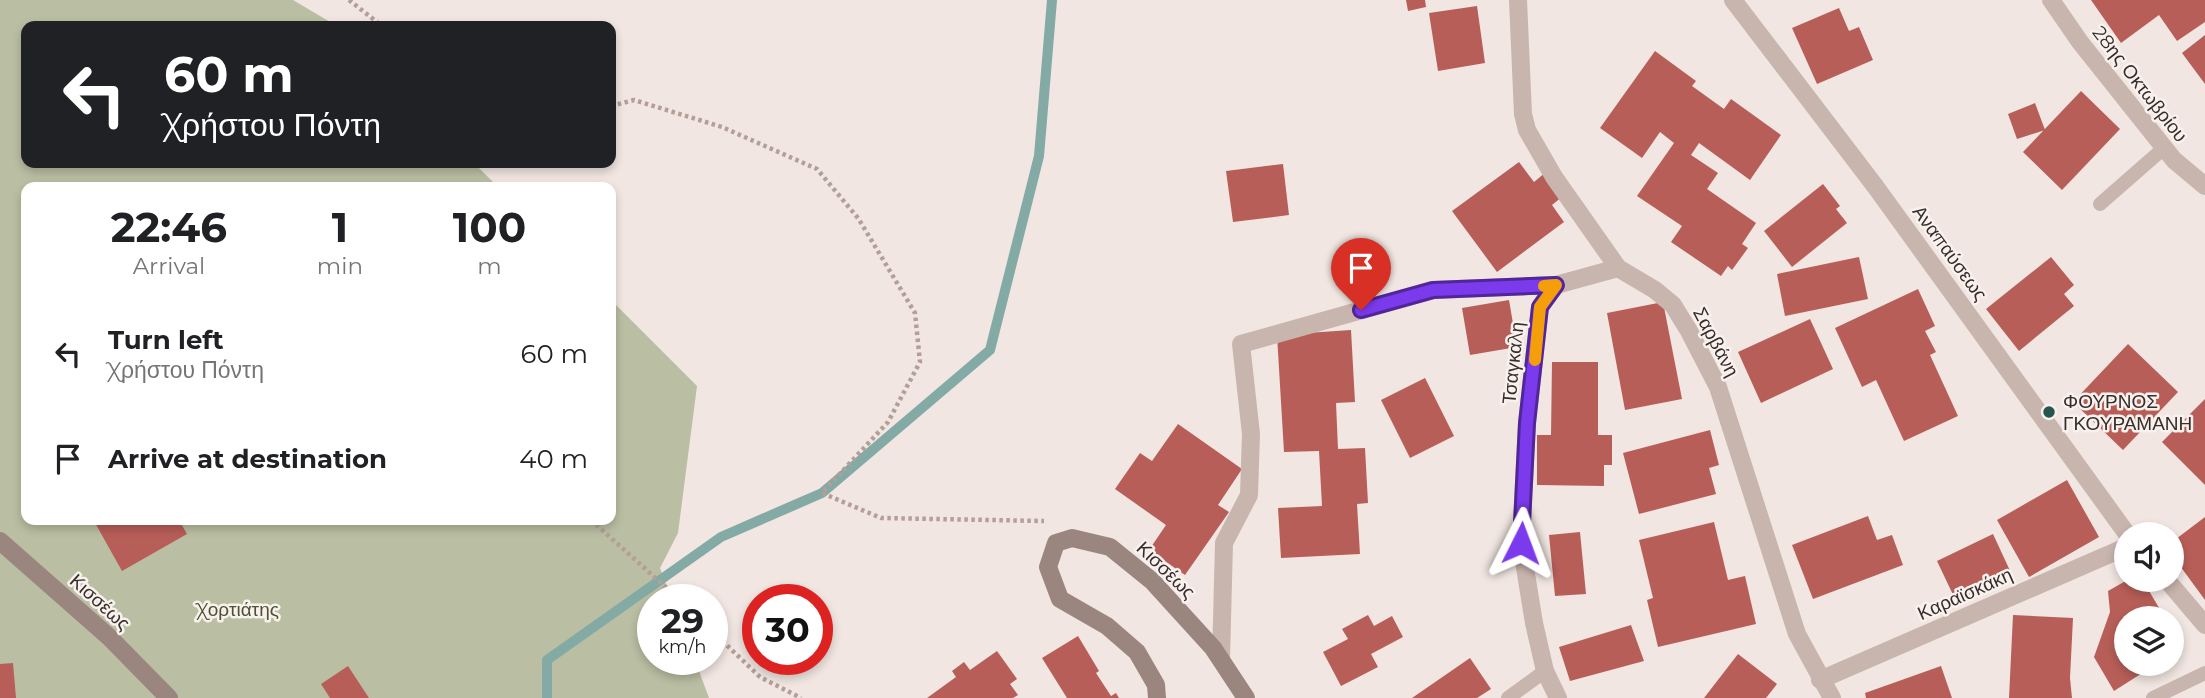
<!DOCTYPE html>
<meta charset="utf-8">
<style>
:root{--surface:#fff;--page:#f2f2f2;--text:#202124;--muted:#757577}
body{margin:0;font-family:Montserrat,sans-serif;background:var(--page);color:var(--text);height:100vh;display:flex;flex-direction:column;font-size:26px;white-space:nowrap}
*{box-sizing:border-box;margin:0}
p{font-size:23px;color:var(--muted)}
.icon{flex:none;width:38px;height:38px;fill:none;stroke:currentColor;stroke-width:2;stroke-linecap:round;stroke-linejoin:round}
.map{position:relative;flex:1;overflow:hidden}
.panel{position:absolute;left:21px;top:182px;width:595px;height:343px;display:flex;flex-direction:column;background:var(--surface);border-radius:14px;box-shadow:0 4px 10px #0003}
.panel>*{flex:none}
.guide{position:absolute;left:21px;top:21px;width:595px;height:147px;border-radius:14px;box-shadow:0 4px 10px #0003;background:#202124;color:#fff;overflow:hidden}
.buttons{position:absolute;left:2114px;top:522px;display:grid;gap:14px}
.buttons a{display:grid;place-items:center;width:70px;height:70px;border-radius:50%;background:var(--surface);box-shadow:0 4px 10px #0003;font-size:35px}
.speed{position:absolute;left:637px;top:584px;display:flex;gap:14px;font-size:35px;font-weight:700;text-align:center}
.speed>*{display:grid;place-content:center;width:91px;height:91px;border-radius:50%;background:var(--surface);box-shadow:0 4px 10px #0003;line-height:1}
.speed small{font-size:18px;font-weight:400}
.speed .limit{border:10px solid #d22;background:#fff;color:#111}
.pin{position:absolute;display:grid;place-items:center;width:60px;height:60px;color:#fff;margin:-72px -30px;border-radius:50% 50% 50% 0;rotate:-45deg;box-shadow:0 0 7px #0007}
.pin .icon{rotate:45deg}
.me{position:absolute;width:77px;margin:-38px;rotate:3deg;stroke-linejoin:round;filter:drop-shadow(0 0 5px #0008)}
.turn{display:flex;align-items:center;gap:24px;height:147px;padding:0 28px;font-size:32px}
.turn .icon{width:91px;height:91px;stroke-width:2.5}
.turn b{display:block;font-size:49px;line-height:60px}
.eta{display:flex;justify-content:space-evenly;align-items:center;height:119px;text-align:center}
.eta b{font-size:42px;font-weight:700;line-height:49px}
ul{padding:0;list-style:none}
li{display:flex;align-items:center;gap:21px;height:105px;padding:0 28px}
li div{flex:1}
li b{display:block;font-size:26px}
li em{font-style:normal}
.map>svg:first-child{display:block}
.green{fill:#babea2}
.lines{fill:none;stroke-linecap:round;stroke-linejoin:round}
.stream{stroke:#83aaa5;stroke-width:10}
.building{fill:#b85e58}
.path{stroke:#b39f98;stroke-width:4.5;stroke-dasharray:3.5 3.5;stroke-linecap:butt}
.lane{stroke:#c8b5ae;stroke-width:14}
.street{stroke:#c8b5ae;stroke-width:18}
.secondary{stroke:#9b857f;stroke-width:18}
.route-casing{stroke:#51269a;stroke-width:18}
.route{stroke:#7c3aed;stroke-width:12}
.slow{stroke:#f59e0b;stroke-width:12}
.poi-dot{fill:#26544f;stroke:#f8f1ed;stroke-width:2.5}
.labels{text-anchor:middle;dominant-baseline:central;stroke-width:5;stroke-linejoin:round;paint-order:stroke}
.street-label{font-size:19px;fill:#372d2b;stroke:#f8f1ed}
.poi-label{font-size:19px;fill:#372d2b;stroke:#f8f1ed;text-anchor:start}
.park-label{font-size:19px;fill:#4c5232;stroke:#f8f1ed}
</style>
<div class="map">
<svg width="2205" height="698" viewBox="0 0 2205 698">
<rect width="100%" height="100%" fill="#f1e6e1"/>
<path class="green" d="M0,0H293L337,26H26V163H474L498,187H26V520H611V300L697,386L678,533L660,568L672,600H653V660H695L709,698H0Z"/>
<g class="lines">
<path class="stream" d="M547,698V660L721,537L822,493L990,350L1039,156L1052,0"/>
</g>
<path class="building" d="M1406,0H1425L1426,7L1408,11Z
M2091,0H2205V22L2177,41L2159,15L2121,43Z
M1477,6L1485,63L1438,71L1429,13Z
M1839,8L1849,31L1859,27L1873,60L1817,84L1792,28Z
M2205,35V84L2182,53Z
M1655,51L1696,81L1692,86L1724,109L1731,99L1781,135L1750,180L1699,143L1691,155L1718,173L1707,189L1756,223L1742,244L1748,248L1732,270L1728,266L1721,276L1671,242L1682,226L1637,196L1674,143L1660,132L1642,158L1600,128Z
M2081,91L2120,129L2062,190L2023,152Z
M2035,103L2045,130L2017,139L2008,114Z
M1519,162L1534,182L1546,172L1563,196L1552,205L1564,222L1497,272L1452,211Z
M1283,164L1289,215L1233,222L1226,171Z
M1823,184L1840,206L1836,209L1847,223L1792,267L1764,231Z
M1859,257L1868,299L1785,316L1777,274Z
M2051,257L2074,285L2064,294L2074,306L2019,351L1986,309Z
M1918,289L1935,326L1925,331L1936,352L1930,355L1958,416L1904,441L1876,380L1862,387L1835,328Z
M1509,300L1517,347L1470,355L1462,308Z
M1663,302L1682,399L1625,410L1607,313Z
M1810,319L1833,369L1761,403L1738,352Z
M1351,330L1355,402L1336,403L1338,449L1365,448L1368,503L1357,504L1360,554L1281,558L1278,508L1322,506L1319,451L1284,452L1277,335Z
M2128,344L2178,392L2123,450L2073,402Z
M1552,362H1598V435H1612V465H1604V486L1537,485V435H1551Z
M1425,378L1454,436L1410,458L1381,400Z
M2205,399V485L2162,442Z
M1178,424L1242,469L1218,505L1229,512L1185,575L1149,550L1166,525L1115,489L1140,453L1152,461Z
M1710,430L1719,465L1709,468L1716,494L1639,514L1623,453Z
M2067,480L2099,537L2029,577L1997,520Z
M1868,516L1877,540L1892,535L1903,565L1813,599L1792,545Z
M2205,517V600L2172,555V542Z
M97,520H179L187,534L122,571L94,521Z
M1714,522L1728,580L1745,576L1756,624L1658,647L1647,600L1653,598L1639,540Z
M1580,532L1586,594L1555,596L1549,535Z
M1993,534L2012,575L1956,601L1937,561Z
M2129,579H2142L2165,618H2126V663H2158L2114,691L2094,657L2110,612L2108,591Z
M1368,615L1374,626L1392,616L1403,637L1371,654L1378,667L1341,686L1323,652L1348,639L1342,629Z
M2013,615L2073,618L2070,678L2072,698H2009Z
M1631,625L1644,661L1570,681L1559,647Z
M2172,630L2182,648L2172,654Z
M1078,636L1099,671L1096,673L1111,696L1116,693L1119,698H1067L1042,658Z
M997,651L1017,679L1010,684L1018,695L1013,698H927L956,677L952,671L964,662L970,670Z
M1738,654L1777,684L1766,698H1704Z
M1470,658L1491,689L1477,698H1412Z
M13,663L16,698H0V664Z
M348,666L369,698H330L321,684Z
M1941,666L1952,698H1866L1865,693Z"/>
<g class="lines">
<path class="path" d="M349,0L382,26
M611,106L634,100L722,127L817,169L858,218L915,313L920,362L888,422L822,493L881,518L1044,521
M591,520L680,600
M712,631L760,677L801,698"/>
<path class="lane" d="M2100,204L2164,148
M1508,698L1545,671
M2153,698L2205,673"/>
<path class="street" d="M1518,0L1523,114L1527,130L1554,177L1618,268L1655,290L1673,305L1689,331L1718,387L1797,634L1832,698
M1733,0L1875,186L2127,534
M2051,0L2080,42L2174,160L2205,186
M1556,285L1540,307L1527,423L1521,543L1534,623L1545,671L1558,698
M2166,579L2205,625
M1221,659L1224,543L1249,495L1251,434L1241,344L1433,290L1556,285L1618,268
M1820,680L2126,547"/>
<path class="secondary" d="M0,541L109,637L169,698
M1157,698L1156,685L1137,652L1107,626L1060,599L1048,567L1056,543L1072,538L1110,547L1152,581L1213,648L1246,698"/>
</g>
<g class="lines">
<defs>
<path id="route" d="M1361,310L1433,290L1556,285L1540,307L1527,423L1521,543"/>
</defs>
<use href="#route" class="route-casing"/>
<use href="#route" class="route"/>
<path class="slow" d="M1535,360L1540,307L1556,285L1544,286"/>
</g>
<circle class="poi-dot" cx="2049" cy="412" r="7"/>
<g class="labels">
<g class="street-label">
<text transform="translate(2140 84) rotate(52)">28ης Οκτωβρίου</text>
<text transform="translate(1950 253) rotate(54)">Αναπαύσεως</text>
<text transform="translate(1716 342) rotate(62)">Σαρβάνη</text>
<text transform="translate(1513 363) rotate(-84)">Τσαγκαλη</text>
<text transform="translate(1166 570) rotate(44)">Κισσέως</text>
<text transform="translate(1965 594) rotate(-24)">Καραϊσκάκη</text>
<text transform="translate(100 602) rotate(42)">Κισσέως</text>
</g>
<g class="poi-label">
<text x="2063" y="401">ΦΟΥΡΝΟΣ<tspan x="2063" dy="22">ΓΚΟΥΡΑΜΑΝΗ</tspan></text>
</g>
<g class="park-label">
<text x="238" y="609">Χορτιάτης</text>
</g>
</g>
</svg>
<div class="buttons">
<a><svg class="icon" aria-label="sound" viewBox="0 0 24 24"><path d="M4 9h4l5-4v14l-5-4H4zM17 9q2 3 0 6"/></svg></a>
<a><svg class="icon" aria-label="layers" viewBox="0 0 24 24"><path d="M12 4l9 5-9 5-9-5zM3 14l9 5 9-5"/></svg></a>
</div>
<div class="speed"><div>29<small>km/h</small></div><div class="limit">30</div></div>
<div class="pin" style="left:1361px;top:310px;background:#d93025"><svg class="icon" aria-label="arrive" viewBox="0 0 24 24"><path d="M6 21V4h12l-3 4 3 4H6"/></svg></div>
<svg class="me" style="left:1521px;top:543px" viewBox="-20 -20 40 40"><path d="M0-17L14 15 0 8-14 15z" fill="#7c3aed" stroke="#fff" stroke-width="4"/></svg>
<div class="guide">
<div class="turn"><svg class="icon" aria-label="left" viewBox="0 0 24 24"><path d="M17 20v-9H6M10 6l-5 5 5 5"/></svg><div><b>60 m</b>Χρήστου Πόντη</div></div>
</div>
<section class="panel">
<div class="eta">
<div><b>22:46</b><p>Arrival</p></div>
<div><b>1</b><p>min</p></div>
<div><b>100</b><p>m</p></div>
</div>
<ul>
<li><svg class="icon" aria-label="left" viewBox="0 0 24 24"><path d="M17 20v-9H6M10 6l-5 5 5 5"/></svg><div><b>Turn left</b><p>Χρήστου Πόντη</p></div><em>60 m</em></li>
<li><svg class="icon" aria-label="arrive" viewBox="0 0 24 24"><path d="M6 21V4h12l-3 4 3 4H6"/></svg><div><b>Arrive at destination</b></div><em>40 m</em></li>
</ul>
</section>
</div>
